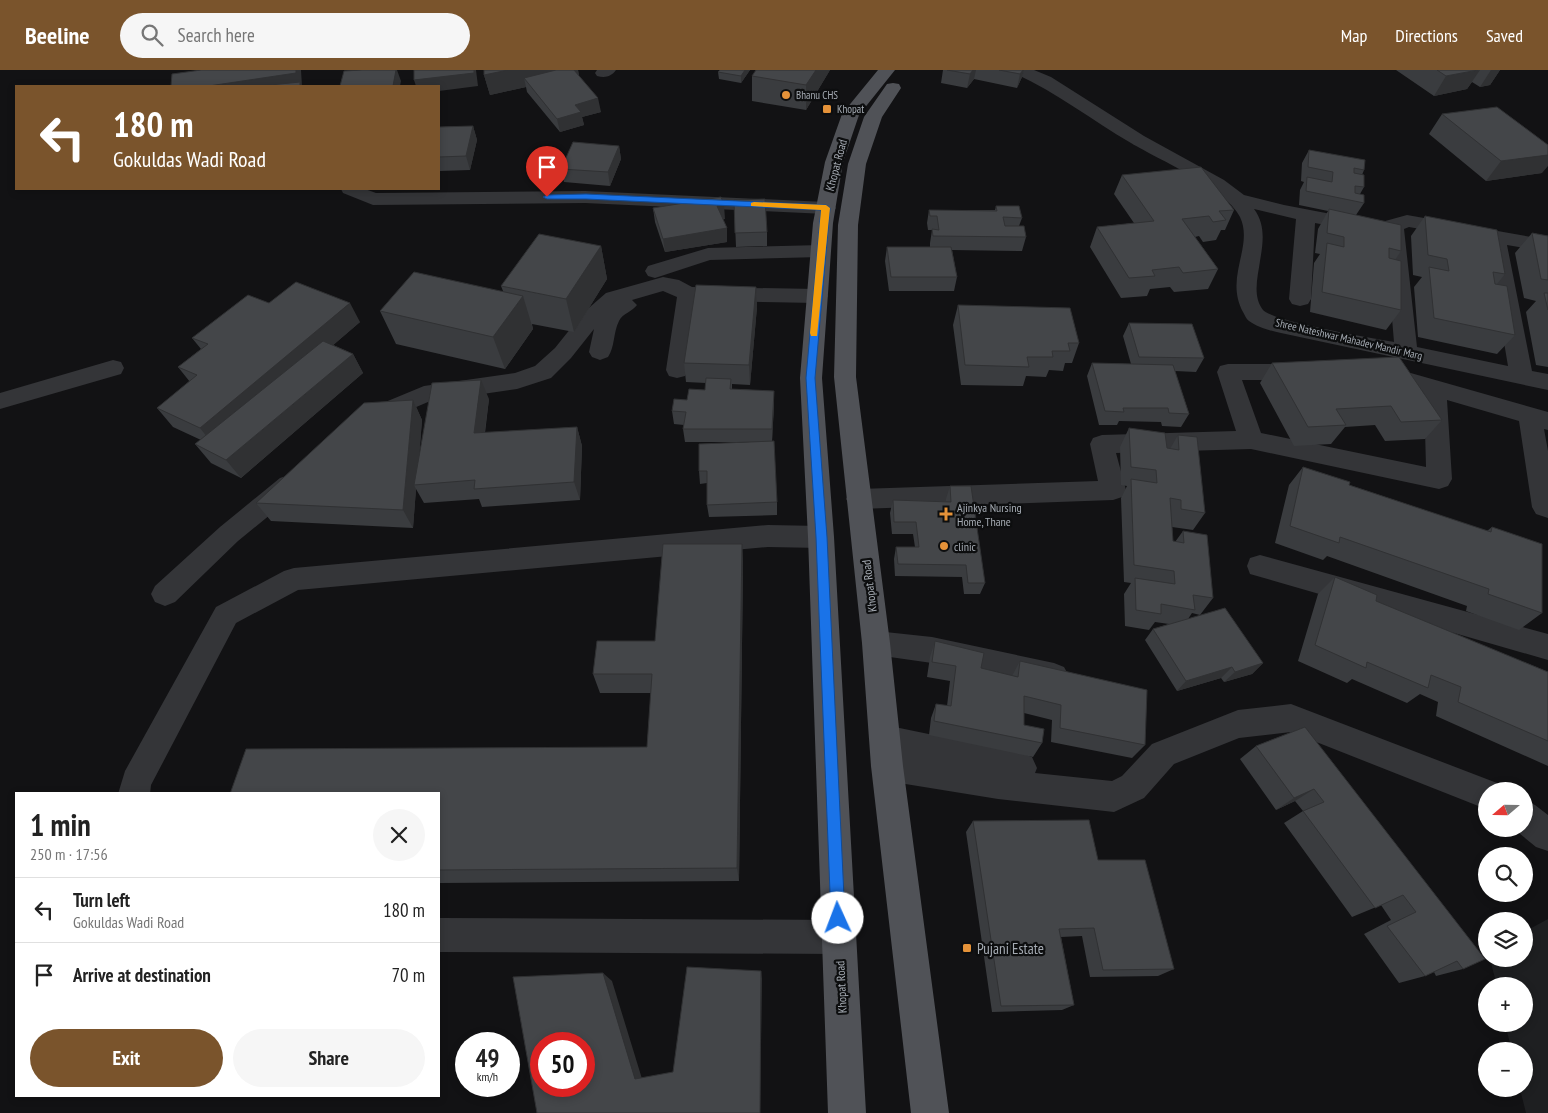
<!DOCTYPE html>
<meta charset="utf-8">
<style>
:root{--surface:#fff;--page:#f6f6f6;--text:#222;--muted:#767676;--line:#e0e0e0;--accent:#7a542c}
body{margin:0;font-family:"PT Sans Narrow",sans-serif;background:var(--page);color:var(--text);height:100vh;display:flex;flex-direction:column;font-size:19px;white-space:nowrap}
*{box-sizing:border-box;margin:0}
p{font-size:16px;color:var(--muted)}
.icon{flex:none;width:28px;height:28px;fill:none;stroke:currentColor;stroke-width:2;stroke-linecap:round;stroke-linejoin:round}
.map{position:relative;flex:1;overflow:hidden}
.details{position:absolute;left:15px;top:722px;width:425px;height:305px;display:flex;flex-direction:column;background:var(--surface);border-radius:0px;box-shadow:0 2px 8px #0003}
.details>*{flex:none}
.top-card{position:absolute;left:15px;top:15px;width:425px;height:105px;border-radius:0px;box-shadow:0 2px 8px #0003;background:#7a542c;color:#fff;overflow:hidden}
.needle{width:32px;rotate:250deg}
.controls{position:absolute;left:1478px;top:712px;display:grid;gap:10px}
.controls a{display:grid;place-items:center;width:55px;height:55px;border-radius:50%;background:var(--surface);box-shadow:0 2px 8px #0003;font-size:25px}
.speed{position:absolute;left:455px;top:962px;display:flex;gap:10px;font-size:25px;font-weight:700;text-align:center}
.speed>*{display:grid;place-content:center;width:65px;height:65px;border-radius:50%;background:var(--surface);box-shadow:0 2px 8px #0003;line-height:1}
.speed small{font-size:12px;font-weight:400}
.speed .limit{border:8px solid #d22;background:#fff;color:#111}
.pin{position:absolute;display:grid;place-items:center;width:42px;height:42px;color:#fff;margin:-51px -21px;border-radius:50% 50% 50% 0;rotate:-45deg;box-shadow:0 0 5px #0007}
.pin .icon{rotate:45deg}
.me{position:absolute;width:55px;margin:-28px;rotate:358deg;stroke-linejoin:round;filter:drop-shadow(0 0 4px #0008)}
.turn{display:flex;align-items:center;gap:18px;height:105px;padding:0 15px;font-size:22px}
.turn .icon{width:65px;height:65px;stroke-width:2.5}
.turn b{display:block;font-size:35px;line-height:42px}
.round{display:grid;place-items:center;flex:none;width:52px;height:52px;border-radius:26px;background:var(--page)}
.overview{display:flex;align-items:center;justify-content:space-between;height:85px;padding:0 15px}
h1{font-size:30px;font-weight:600;line-height:38px}
.primary-button{display:flex;gap:10px;margin-top:auto;padding:10px 15px}
.primary-button a{flex:1;height:58px;border-radius:30px;background:var(--accent);color:#fff;font-size:20px;font-weight:600;line-height:58px;text-align:center}
.primary-button a+a{background:var(--page);color:var(--text)}
ul{padding:0;list-style:none}
li{display:flex;align-items:center;gap:15px;height:65px;padding:0 15px;border-top:1px solid var(--line)}
li div{flex:1}
li b{display:block;font-size:19px}
li em{font-style:normal}
header{display:flex;align-items:center;gap:30px;box-sizing:border-box;height:70px;padding:0 25px;background:var(--accent);color:#fff}
header strong{font-size:24px}
nav{display:flex;gap:28px;margin-inline-start:auto;font-size:18px}
.search{width:350px;height:45px;background:var(--page);display:flex;align-items:center;gap:12px;box-sizing:border-box;padding:0 18px;border-radius:28px;color:var(--muted);font-size:19px}
.map>svg:first-child{display:block}
.built{fill:#1e1f21}
.lines{fill:none;stroke-linecap:round;stroke-linejoin:round}
.minor{fill:#343538;fill-rule:evenodd}
.major{fill:#505257;fill-rule:evenodd}
.wall{fill:#3a3c3f}
.shaded-wall{fill:#303133}
.building{fill:#444649;stroke:#303133;fill-rule:evenodd}
.route{fill:#1a73e8;stroke:#114b97}
.slow{fill:#f59e0b}
.poi-dot{fill:#e59239;stroke:#0d0e0f;stroke-width:2}
.labels{text-anchor:middle;dominant-baseline:central;stroke-width:4.5;stroke-linejoin:round;paint-order:stroke}
.far-poi-label{font-size:11px;fill:#a5abb3;stroke:#0d0e0f;text-anchor:start}
.far-street-label{font-size:11px;fill:#a5abb3;stroke:#0d0e0f}
.street-label{font-size:12px;fill:#a5abb3;stroke:#0d0e0f}
.poi-label{font-size:12px;fill:#a5abb3;stroke:#0d0e0f;text-anchor:start}
.near-poi-label{font-size:15px;fill:#a5abb3;stroke:#0d0e0f;text-anchor:start}
</style>
<header>
<strong>Beeline</strong>
<div class="search"><svg class="icon" aria-label="search" viewBox="0 0 24 24"><circle cx="10" cy="10" r="6"/><path d="M15 15l6 6"/></svg>Search here</div>
<nav><a>Map</a><a>Directions</a><a>Saved</a></nav>
</header>
<div class="map">
<svg width="1548" height="1043" viewBox="0 0 1548 1043">
<rect width="100%" height="100%" fill="#121214"/>
<path class="built" d="M1548,849V1043H1526L1520,1019H1524V981H1512L1505,954H1524V916H1497L1490,889H1524V862Z"/>
<g class="lines">
<path class="minor" d="M597,0H616C611,7 605,8 597,6L595,3Z
M1012,0H1034L1051,7L1144,66L1224,110L1244,125L1284,135L1378,153L1407,145L1548,170V182L1507,175L1532,301L1548,304V320L1281,263C1271,261 1257,257 1249,251C1246,249 1245,245 1243,242C1224,207 1254,177 1240,147C1226,118 1159,90 1131,73C1092,50 1056,22 1014,3ZM1254,139L1296,149L1289,229L1292,234L1300,236L1308,234L1311,229L1315,153L1378,165L1385,164L1394,272C1372,268 1274,252 1263,240C1252,226 1258,206 1260,191C1263,173 1266,155 1254,139ZM1409,157L1487,171L1508,296L1417,277L1404,159Z
M341,119H365L376,123L585,121L826,132L833,134L836,138L833,142L826,144L585,133L373,135L343,123Z
M821,175L828,177L831,181L828,185L821,187L710,190L655,208L648,206L645,201L648,196L708,178Z
M663,207L679,210L692,217L817,219L825,221L828,226L825,231L817,233L698,231L688,300L685,306L677,308L669,306L666,300L677,227L663,221L632,230L637,235C632,242 623,243 619,251C613,263 615,277 608,287L600,290L592,287L589,282L594,259L571,288L551,308L517,319L428,332L374,355L366,352L362,346L366,340L424,316L515,303L535,296L555,278L583,243L606,223Z
M113,290L121,292L124,298L121,304L0,339V323Z
M1228,294H1304L1312,296L1315,302L1312,308L1304,310H1242L1261,363L1426,397L1424,323L1371,308L1368,302L1371,296L1379,294L1548,342V360L1544,359L1548,381V448L1536,444L1532,437L1519,351L1447,330L1452,409L1448,416L1439,419L1251,379L1116,383L1126,420L1122,427L1113,430L859,439L850,436L846,429L850,422L859,419L1098,411L1090,374L1093,368L1102,365L1236,361L1217,302L1220,296Z
M289,405L298,408L302,415L298,422L238,471L175,532L165,536L155,532L151,524L155,516L220,457L280,408Z
M768,455L821,456L830,460L834,467L830,474L821,478L768,477L298,520L236,553L151,715L150,724H118L125,701L216,537L284,501L294,498Z
M1260,485L1548,564V590L1250,504L1247,496L1250,488Z
M876,561L932,567L1054,593L1064,597L1069,606L1064,615L1054,619L932,593L876,585L866,582L862,573L866,564Z
M1291,634L1497,713L1501,721H1486V739L1291,662L1239,668L1174,694L1144,728L1114,742L998,729L887,711L876,706L871,696L876,686L883,683L874,679L870,669L874,659L885,655L1021,683L1032,687L1037,698L1035,703L1112,711L1122,706L1152,674L1238,640Z
M1524,730L1535,735L1548,745V781L1536,777L1514,759H1524Z
M439,848L838,850L850,855L855,867L850,879L838,884L439,882Z"/>
<path class="major" d="M878,0H895L859,45L843,92L833,153L822,308L834,467L866,1043H828L808,467L800,308L813,153L825,92L842,44Z
M893,13L899,14L901,18L882,47L866,94L858,155L856,307L890,573L903,696L949,1043H911L871,696L862,573L834,307L838,155L848,94L864,47L887,14Z"/>
</g>
<path class="wall" d="M484,0H578L579,6L601,42L582,47L584,55L560,62L527,22L526,17L490,25L484,5Z
M750,0L741,13L719,9L718,2Z
M830,0L806,40L752,31V6Z
M943,0H1024L1022,7L1017,18L974,9L967,18L941,13Z
M1396,0H1500L1490,15L1480,17L1472,12L1467,19L1434,26Z
M1442,44L1542,103L1486,111L1429,64Z
M473,56L477,70L470,100L439,101V57Z
M619,76L621,89L610,116L564,112L561,99Z
M1309,80L1364,100L1362,105L1364,117L1360,124L1364,133L1356,145L1401,181L1395,190L1401,240L1386,260L1310,242L1314,193L1320,184L1315,183L1318,159L1328,141L1299,135L1300,120L1304,112L1301,111L1302,93Z
M1122,105L1234,140L1225,160H1221L1216,170L1203,172L1199,166L1195,167L1218,199L1208,219L1174,222L1170,217L1150,219L1147,226L1121,228L1090,177L1097,157L1134,153L1114,124Z
M734,130L767,162V176L736,177Z
M996,136L1022,148L1019,156L1026,167L1022,181L952,180L957,207L954,221H889L885,191L887,177H930V173L932,160H928L927,153L929,140H995Z
M653,138L725,149H723L727,172L665,182L655,152Z
M1425,146L1505,204L1497,214L1515,265L1497,284L1418,267L1414,217L1422,207L1413,205L1411,166Z
M1532,163L1548,166V297L1536,295L1526,242L1536,231L1524,228L1515,183Z
M601,176L607,209L574,262L532,254L533,259L505,299L396,274L380,241L503,221L501,216Z
M756,217L757,237L750,315L732,314V319L774,321V334L772,371L777,432V445L709,447L707,435V413L700,414L699,401L763,372H685L683,359L684,355L674,354L672,341L687,330L705,320L706,313L686,312L684,293Z
M269,233L360,252L333,275L353,284L363,303L241,408L211,393L195,374L201,370L173,357L157,338L190,312L178,297L201,279L192,268Z
M958,235L1079,273L1072,293H1065L1063,301L1049,300L1046,307L1026,306L1023,316L961,315L953,255Z
M1129,253L1204,288L1196,302L1175,301L1189,344L1181,357L1162,356L1161,352L1119,351L1117,355H1099L1087,306L1092,293L1131,294L1123,266Z
M1272,293L1442,350L1425,369L1385,371L1375,355L1345,357L1331,374L1294,376L1260,313Z
M489,329L485,363L577,357L582,376L580,430L482,437L479,429L424,433L416,419L413,458L271,451L256,433L413,330L422,350L419,387Z
M1129,358L1167,378L1170,379L1178,365L1205,443L1193,460L1172,457L1173,471L1175,472L1183,461L1213,528L1200,545L1192,543L1188,549L1263,593L1252,604L1224,612L1221,608L1177,621L1145,570L1153,559L1169,554L1155,552L1149,560L1125,556L1124,524L1131,513L1124,512L1121,428L1127,416L1121,415L1120,377Z
M1303,397L1349,415L1487,461L1492,457L1542,543L1519,560L1466,541L1467,536L1327,486L1323,490L1275,473L1289,415Z
M950,416L985,513L980,524H964L962,507L895,506L894,489L896,477H915L913,464H892L890,443L893,430L946,431V429Z
M742,474L743,496L739,811L439,813V724L647,677L651,623H600L593,604L655,571Z
M1335,507L1376,531L1548,602V696L1436,646L1438,632L1420,624L1407,633L1352,609L1347,613L1298,591L1318,524Z
M935,571L981,598L1012,606L1020,591L1145,675L1132,688L1051,672L1052,650L1024,643V655L1042,673L1033,687L929,665L931,648L936,634L947,636L950,611L927,607L930,587Z
M1305,657L1463,899L1436,906L1434,902L1425,906L1399,913L1364,864L1391,850L1381,835L1352,847L1284,753L1303,741L1295,731L1276,740L1240,689L1256,676Z
M973,751L1098,790L1174,899L1158,906L1090,907L1082,866L1061,867L1074,935L1062,940L992,942L966,762Z"/>
<path class="shaded-wall" d="M296,0H301L302,16H209Z
M396,0H397L401,11L400,16H393Z
M474,0H476L478,16L439,21V16H416L414,10Z
M508,0H578L579,6L524,8L526,17L490,25L484,5Z
M745,0H750L741,13V6Z
M816,0H830L806,40V15Z
M973,0H976L974,9L967,18L970,4Z
M1023,0H1024L1022,7L1017,18L1020,4Z
M1480,0L1467,19L1434,26L1446,6Z
M1491,0H1500L1490,15L1480,17Z
M598,28L601,42L582,47L584,55L560,62L557,49L575,35Z
M473,56L477,70L470,100L466,86Z
M619,76L621,89L610,116L608,102Z
M1548,85V96L1542,103L1486,111L1501,91Z
M724,135L725,149L718,150L717,136Z
M727,158V172L665,182L663,169Z
M601,176L607,209L574,262L566,229Z
M756,217L757,237L750,315L749,295Z
M523,226L533,259L505,299L493,267Z
M350,233L360,252L215,377L200,358Z
M353,284L363,303L241,408L226,390Z
M481,310L489,329L482,382L474,363Z
M774,321V334L772,372V359Z
M413,330L422,350L417,414L414,415L416,419L413,458L403,440Z
M577,357L582,376L580,430L574,412Z
M742,474L743,496L739,811L737,798Z
M1263,593L1252,604L1224,612L1235,602Z
M1232,597L1221,608L1177,621L1186,611Z
M1314,719L1295,731L1276,740L1294,728Z
M761,901L762,909L760,1043Z
M603,903L612,911L643,1012L635,1009Z"/>
<path class="building" d="M201,0H296V3L209,16H171L172,4Z
M362,0H396L393,16H340L344,1Z
M414,0H474V3L414,10Z
M484,0H508L484,5Z
M556,0H574L598,28L575,35L581,42L557,49L524,8Z
M720,0H745L741,6L718,2Z
M756,0H816L806,15L752,6Z
M947,0H973L970,4Z
M999,0H1023L1020,4Z
M1437,0H1478L1446,6Z
M300,12V16H260Z
M1497,37L1548,75V85L1501,91L1442,44Z
M473,56L466,86L439,87V57Z
M573,72L619,76L608,102L561,99Z
M1309,80L1365,90L1364,100L1354,98V103L1364,105V117L1355,116V123L1364,125V133L1306,121L1307,107L1332,112L1333,102L1308,97Z
M1201,97L1234,140L1219,141L1226,150L1213,152L1209,146L1182,149L1218,199L1183,203L1179,197L1152,200L1155,206L1129,208L1097,157L1154,151L1122,105Z
M721,127L724,135L717,136L727,158L663,169L653,138Z
M765,129L767,162L735,163L734,130Z
M996,136H1019L1022,148L1003,147L1005,156H1024L1026,167L933,166L932,159L939,160L937,146H930L929,140L997,141Z
M1329,139L1401,155V181L1389,178V188L1401,191V240L1322,222L1327,173L1344,177V167L1327,163Z
M1425,146L1497,160L1505,204L1493,202L1495,214L1507,216L1515,265L1434,248L1429,197L1449,201L1447,189L1428,185Z
M1532,163L1548,166V210L1541,209Z
M539,164L601,176L566,229L501,216Z
M887,177H951L957,207H891Z
M414,202L523,226L493,267L380,241Z
M296,212L350,233L200,358L157,338L197,305L178,297L208,274L192,268L248,225L269,233Z
M696,215L756,217L749,295L684,293Z
M1544,223H1548V240Z
M958,235L1070,238L1079,273H1068L1070,281H1052L1053,287H1027L1029,297L965,295Z
M1129,253L1192,254L1204,288L1139,287Z
M323,271L353,284L226,390L195,374Z
M1399,287L1442,350L1401,352L1391,336L1336,339L1346,355L1308,357L1272,293Z
M1092,293L1173,295L1189,344L1169,343L1168,338H1123L1124,342L1105,341Z
M706,308L731,309L730,319L774,321L772,359H683L686,342L672,341L674,329L687,330L689,319L705,320Z
M481,310L474,363L577,357L574,412L474,419L475,410L414,415L432,313Z
M413,330L403,440L256,433L364,333Z
M1129,358L1165,363L1167,378L1179,380L1178,365L1197,367L1205,443L1181,439V430L1170,428L1173,471L1184,473L1183,461L1207,465L1213,528L1193,525L1195,540L1161,534V544L1136,540L1135,508L1175,514L1174,501L1134,495L1131,409L1157,413L1156,400L1131,397Z
M774,371L777,432L707,435V401H699V374Z
M1303,397L1350,412L1349,415L1491,462L1492,457L1542,474V543L1488,524L1489,519L1340,467L1339,473L1290,456Z
M950,416H971L985,513H968L966,495L898,494L896,477H919L916,452H894L893,430L951,432Z
M663,474H742L737,798L439,800V724H230L246,679L647,677L652,604H593L597,571H655Z
M1335,507L1377,525L1376,531L1548,602V671L1458,632L1461,617L1431,605L1428,618L1367,592L1366,598L1315,575Z
M1225,538L1263,593L1235,602L1232,597L1186,611L1153,559Z
M935,571L984,583L981,598L1018,607L1020,591L1147,620L1145,675L1060,658L1061,635L1024,626V655L1044,659L1042,673L934,651L936,634L951,636L956,596L932,592Z
M1305,657L1485,889L1463,899L1457,891L1425,906L1387,856L1416,842L1403,825L1375,838L1303,741L1324,732L1314,719L1294,728L1256,676Z
M1089,750L1098,790H1145L1174,899L1103,900L1094,858L1059,859L1074,935L1001,936L973,751Z
M687,897L761,901L760,1043H537L513,907L603,903L635,1009L673,1002ZM541,974H584V1016H541Z"/>
<path class="route" d="M586,124L826,135L830,138L815,308L827,467L845,848L843,853L838,855L833,853L831,848L816,467L806,308L821,140L586,129H547L543,127L547,125Z"/>
<path class="slow" d="M754,132L826,135L830,138L817,266H811L810,263L821,140L751,136V133Z"/>
<g class="poi-dot">
<circle cx="786" cy="25" r="5"/>
<rect x="822" y="34" width="10" height="10" rx="2.5"/>
<path d="M943.5 436.5h5v5h5v5h-5v5h-5v-5h-5v-5h5z"/>
<circle cx="944" cy="476" r="5"/>
<rect x="962" y="873" width="10" height="10" rx="2.5"/>
</g>
<g class="labels">
<g class="far-poi-label">
<text x="796" y="25">Bhanu CHS</text>
<text x="837" y="39">Khopat</text>
</g>
<g class="far-street-label">
<text transform="translate(1349 269) rotate(13)">Shree Nateshwar Mahadev Mandir Marg</text>
</g>
<g class="street-label">
<text transform="translate(836 95) rotate(-75)">Khopat Road</text>
<text transform="translate(869 516) rotate(-97)">Khopat Road</text>
<text transform="translate(841 917) rotate(-93)">Khopat Road</text>
</g>
<g class="poi-label">
<text x="957" y="437">Ajinkya Nursing<tspan x="957" dy="14">Home, Thane</tspan></text>
<text x="954" y="476">clinic</text>
</g>
<g class="near-poi-label">
<text x="977" y="878">Pujani Estate</text>
</g>
</g>
</svg>
<div class="controls">
<a><svg class="needle" viewBox="-14 -14 28 28"><path d="M0-13l5 13h-10z" fill="#e53935"/><path d="M0 13l5-13h-10z" fill="#767676"/></svg></a>
<a><svg class="icon" aria-label="search" viewBox="0 0 24 24"><circle cx="10" cy="10" r="6"/><path d="M15 15l6 6"/></svg></a>
<a><svg class="icon" aria-label="layers" viewBox="0 0 24 24"><path d="M12 4l9 5-9 5-9-5zM3 14l9 5 9-5"/></svg></a>
<a>+</a>
<a>−</a>
</div>
<div class="speed"><div>49<small>km/h</small></div><div class="limit">50</div></div>
<div class="pin" style="left:547px;top:127px;background:#d93025"><svg class="icon" aria-label="arrive" viewBox="0 0 24 24"><path d="M6 21V4h12l-3 4 3 4H6"/></svg></div>
<svg class="me" style="left:838px;top:848px" viewBox="-20 -20 40 40"><circle r="19" fill="#fff"/><path d="M0-13L10 11 0 6-10 11z" fill="#1a73e8"/></svg>
<div class="top-card">
<div class="turn"><svg class="icon" aria-label="left" viewBox="0 0 24 24"><path d="M17 20v-9H6M10 6l-5 5 5 5"/></svg><div><b>180 m</b>Gokuldas Wadi Road</div></div>
</div>
<section class="details">
<div class="overview"><div><h1>1 min</h1><p>250 m · 17:56</p></div><a class="round"><svg class="icon" aria-label="close" viewBox="0 0 24 24"><path d="M6 6l12 12M18 6L6 18"/></svg></a></div>
<ul>
<li><svg class="icon" aria-label="left" viewBox="0 0 24 24"><path d="M17 20v-9H6M10 6l-5 5 5 5"/></svg><div><b>Turn left</b><p>Gokuldas Wadi Road</p></div><em>180 m</em></li>
<li><svg class="icon" aria-label="arrive" viewBox="0 0 24 24"><path d="M6 21V4h12l-3 4 3 4H6"/></svg><div><b>Arrive at destination</b></div><em>70 m</em></li>
</ul>
<div class="primary-button"><a>Exit</a><a>Share</a></div>
</section>
</div>
